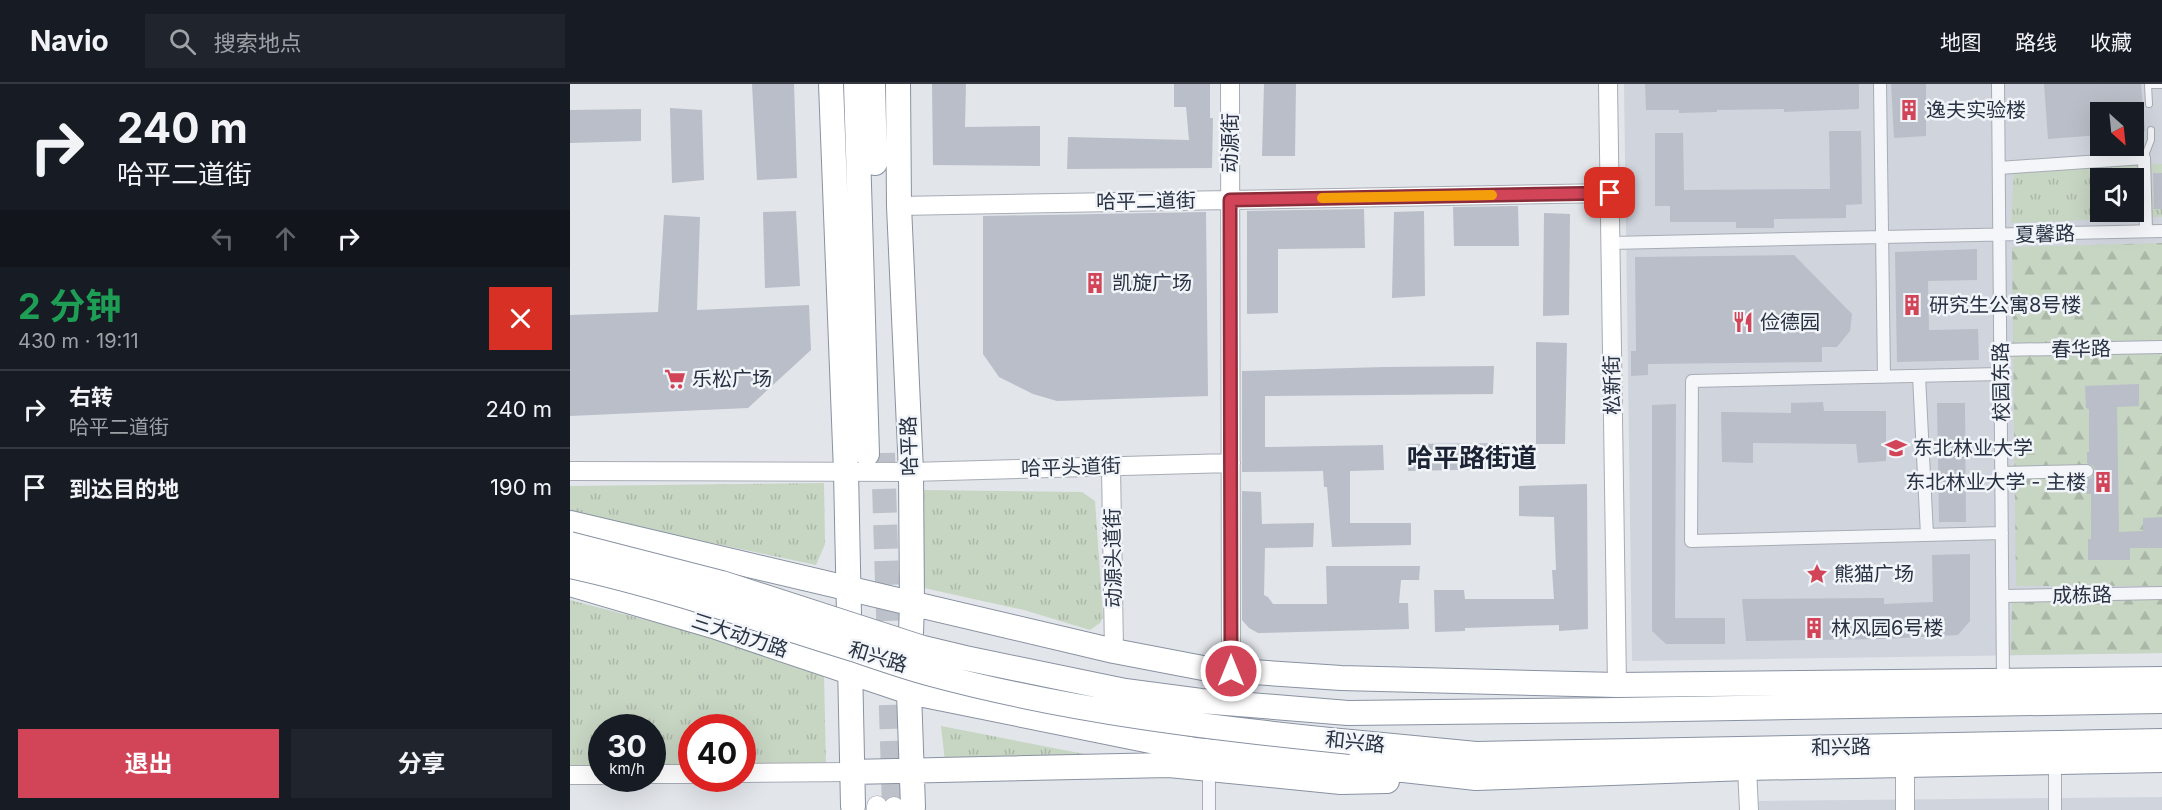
<!DOCTYPE html>
<html lang="zh">
<meta charset="utf-8">
<style>
:root{--surface:#171b24;--page:#20242c;--text:#f1f3f6;--muted:#9ea1a6;--line:#363941;--accent:#d24558}
body{margin:0;font-family:Inter,"Noto Sans SC",sans-serif;background:var(--page);color:var(--text);height:100vh;display:flex;flex-direction:column;font-size:22px;white-space:nowrap}
*{box-sizing:border-box;margin:0}
p{font-size:20px;color:var(--muted)}
.icon{flex:none;width:33px;height:33px;fill:none;stroke:currentColor;stroke-width:2;stroke-linecap:round;stroke-linejoin:round}
.map{position:relative;flex:1;overflow:hidden}
.drawer{display:flex;flex-direction:column;background:var(--surface);width:570px}
.drawer>*{flex:none}
.banner{background:#171b24;color:var(--text);overflow:hidden}
.needle{width:39px;rotate:153deg}
.tools{position:absolute;left:1520px;top:18px;display:grid;gap:12px}
.tools a{display:grid;place-items:center;width:54px;height:54px;border-radius:0px;background:var(--surface);box-shadow:0 6px 24px #0002;font-size:30px}
.speed{position:absolute;left:18px;top:630px;display:flex;gap:12px;font-size:30px;font-weight:700;text-align:center}
.speed>*{display:grid;place-content:center;width:78px;height:78px;border-radius:50%;background:var(--surface);box-shadow:0 6px 24px #0002;line-height:1}
.speed small{font-size:15px;font-weight:400}
.speed .limit{border:9px solid #d22;background:#fff;color:#111}
.pin{position:absolute;display:grid;place-items:center;width:51px;height:51px;color:#fff;margin:-26px;border-radius:12px;box-shadow:0 3px 9px #0006}
.me{position:absolute;width:66px;margin:-33px;rotate:0deg;stroke-linejoin:round;filter:drop-shadow(0 0 4px #0008)}
.turn{display:flex;align-items:center;gap:21px;height:126px;padding:0 18px;font-size:27px}
.turn .icon{width:78px;height:78px;stroke-width:2.5}
.turn b{display:block;font-size:42px;line-height:51px}
.lanes{display:flex;align-items:center;height:57px;padding:0 18px;background:#0003;justify-content:center;gap:30px;direction:ltr}
.lanes .off{opacity:.35}
.round{display:grid;place-items:center;flex:none;width:63px;height:63px;border-radius:0px;background:var(--page)}
.head{display:flex;align-items:center;justify-content:space-between;height:102px;padding:0 18px}
h1{font-size:36px;font-weight:700;line-height:45px;color:#1e9e55}
.action{display:flex;gap:12px;margin-top:auto;padding:12px 18px}
.action a{flex:1;height:69px;border-radius:0px;background:var(--accent);color:#fff;font-size:24px;font-weight:700;line-height:69px;text-align:center}
.action a+a{background:var(--page);color:var(--text)}
ul{padding:0;list-style:none}
li{display:flex;align-items:center;gap:18px;height:78px;padding:0 18px;border-top:2px solid var(--line)}
li div{flex:1}
li b{display:block;font-size:22px}
li em{font-style:normal}
header{display:flex;align-items:center;gap:36px;box-sizing:border-box;height:84px;padding:0 30px;background:var(--surface);border-bottom:2px solid var(--line)}
header strong{font-size:28px}
nav{display:flex;gap:33px;margin-inline-start:auto;font-size:21px}
.search{width:420px;height:54px;background:var(--page);display:flex;align-items:center;gap:15px;box-sizing:border-box;padding:0 21px;border-radius:0px;color:var(--muted);font-size:22px}
main{display:flex;flex:1;min-height:0}
.map>svg:first-child{display:block}
.built{fill:#d0d4dd;fill-rule:evenodd}
.grass{fill:url(#grass-tufts);fill-rule:evenodd}
.forest{fill:url(#forest-firs)}
.building{fill:#b9bec8}
.lines{fill:none;stroke-linecap:round;stroke-linejoin:round}
.highway-tunnel{stroke:#bdc1c9;stroke-width:24;stroke-dasharray:24 12;stroke-linecap:butt}
.lane-casing{stroke:#a7acb5;stroke-width:8}
.street-casing{stroke:#a7acb5;stroke-width:14}
.secondary-casing{stroke:#a7acb5;stroke-width:20}
.primary-casing{stroke:#a1a9b7;stroke-width:21}
.highway-casing{stroke:#8992a2;stroke-width:26}
.lane{stroke:#f5f6f9;stroke-width:6}
.street{stroke:#f5f6f9;stroke-width:12}
.secondary{stroke:#fff;stroke-width:18}
.primary{stroke:#fff;stroke-width:20}
.highway{stroke:#fff;stroke-width:24}
.highway-bridge-casing{stroke:#8992a2;stroke-width:26;stroke-linecap:butt}
.highway-bridge{stroke:#fff;stroke-width:24}
.route-casing{stroke:#882d39;stroke-width:15}
.route{stroke:#d24558;stroke-width:10}
.slow{stroke:#f59e0b;stroke-width:10}
.labels{text-anchor:middle;dominant-baseline:central;stroke-width:5;stroke-linejoin:round;paint-order:stroke}
.poi-label{font-size:20px;fill:#293243;stroke:#f1f4f8;text-anchor:start}
.street-label{font-size:20px;fill:#293243;stroke:#f1f4f8}
.district-label{font-size:26px;font-weight:bold;fill:#1b2334;stroke:#f1f4f8}
</style>
<header>
<strong>Navio</strong>
<div class="search"><svg class="icon" aria-label="search" viewBox="0 0 24 24"><circle cx="10" cy="10" r="6"/><path d="M15 15l6 6"/></svg>搜索地点</div>
<nav><a>地图</a><a>路线</a><a>收藏</a></nav>
</header>
<main>
<section class="drawer">
<div class="banner">
<div class="turn"><svg class="icon" aria-label="right" viewBox="0 0 24 24"><path d="M7 20v-9h11M14 6l5 5-5 5"/></svg><div><b>240 m</b>哈平二道街</div></div>
<div class="lanes"><svg class="icon off" aria-label="left" viewBox="0 0 24 24"><path d="M17 20v-9H6M10 6l-5 5 5 5"/></svg><svg class="icon off" aria-label="ahead" viewBox="0 0 24 24"><path d="M12 20V5M6 11l6-6 6 6"/></svg><svg class="icon" aria-label="right" viewBox="0 0 24 24"><path d="M7 20v-9h11M14 6l5 5-5 5"/></svg></div>
</div>
<div class="head"><div><h1>2 分钟</h1><p>430 m · 19:11</p></div><a class="round" style="background:#d93025;color:#fff"><svg class="icon" aria-label="close" viewBox="0 0 24 24"><path d="M6 6l12 12M18 6L6 18"/></svg></a></div>
<ul>
<li><svg class="icon" aria-label="right" viewBox="0 0 24 24"><path d="M7 20v-9h11M14 6l5 5-5 5"/></svg><div><b>右转</b><p>哈平二道街</p></div><em>240 m</em></li>
<li><svg class="icon" aria-label="arrive" viewBox="0 0 24 24"><path d="M6 21V4h12l-3 4 3 4H6"/></svg><div><b>到达目的地</b></div><em>190 m</em></li>
</ul>
<div class="action"><a>退出</a><a>分享</a></div>
</section>
<div class="map">
<svg width="1592" height="726" viewBox="0 0 1592 726">
<defs>
<pattern id="grass-tufts" width="24" height="20" patternUnits="userSpaceOnUse" patternTransform="scale(1.5)"><rect width="24" height="20" fill="#c7d5c3"/><path d="M3 7l-1-3M5 7V3M7 7l1-3M15 17l-1-3M17 17v-4M19 17l1-3" fill="none" stroke="#abb7a9"/></pattern>
<pattern id="forest-firs" width="22" height="20" patternUnits="userSpaceOnUse" patternTransform="scale(1.5)"><rect width="22" height="20" fill="#c7d5c3"/><path d="M5 1l3.5 6h-7zM16 11l3.5 6h-7z" fill="#abb7a9"/></pattern>
</defs>
<rect width="100%" height="100%" fill="#e2e5ea"/>
<path class="built" d="M1054,0H1592V569L1062,577ZM1530,28H1563V62H1530ZM1530,94H1563V128H1530Z
M1592,713V726H1189V717Z"/>
<path class="grass" d="M1583,80H1592V89H1582L1583,115H1592V133H1580L1579,86Z
M1560,81H1567L1569,86V134L1441,139L1444,89ZM1530,94H1563V128H1530Z
M254,399L255,460L246,481L0,429V402Z
M353,406L512,408L525,417L533,533L530,539L520,546L454,526L354,504Z
M0,516L241,579L254,592L256,681H173L172,644H122L121,681H83L82,644H32L31,681H0Z
M371,642L571,681L376,686Z"/>
<path class="forest" d="M1592,159V502H1446L1442,163Z
M1592,514V569L1441,571L1442,517Z"/>
<path class="building" d="M182,0H224L227,94L187,96Z
M362,0H396L395,43L470,42V82L363,81Z
M604,0H640V34H643L642,84L497,85L498,53L619,56L616,23H604Z
M694,0H726L725,72H692Z
M1075,0H1289V25L1214,28V25L1147,26V28L1109,29V26H1076Z
M1321,0H1356V52L1324,54Z
M1474,0H1571L1575,47L1563,48V28H1530V51L1478,55Z
M100,24L132,26L134,96L102,99Z
M71,25V57L0,59V26Z
M1259,47H1291L1292,120L1276,121V134L1204,135V144H1166V138H1100V122H1085V49H1113L1114,106L1260,105Z
M1583,89H1592V125H1584Z
M948,122L949,162H884L883,123Z
M794,125L795,164L708,165V229L677,230V127Z
M226,127L230,202L195,204L193,128Z
M854,127L855,212L822,214L824,128Z
M636,128L638,312L487,317L463,310L429,293L413,270V132Z
M974,129L1000,130L999,231L973,232Z
M94,131L130,133L127,226L239,221L241,266L178,324L0,332V231L88,228Z
M1407,165V196L1358,197L1359,246L1408,245L1409,276L1327,278L1325,168Z
M1224,171L1282,230L1280,247L1267,263H1252V278L1078,280V291L1061,292V267H1066L1065,173Z
M966,258L997,259L995,360H966Z
M924,282L923,310L695,312V363L813,361L814,386L780,387V439H841V461L762,463L757,403H754L753,387L672,388V287L815,283Z
M1569,300V322L1547,323L1549,448L1573,447V434L1592,433V464H1560V476H1518V455H1521V410H1517V395L1522,394L1525,387L1524,382L1517,379V368H1519V325L1516,324L1515,302Z
M1253,318L1254,327H1316V377L1288,379L1286,360L1183,359V379L1152,378L1151,328L1221,329V319Z
M1367,319H1395L1396,438H1369Z
M1106,320L1105,534H1155V560H1096L1082,547V321Z
M933,359V385L838,387L837,360Z
M1017,400L1018,545L989,547V541L895,544V547L865,548L864,506H894L895,515H984L982,486H986L984,433L949,432V402Z
M672,407L691,408L692,440L744,439L743,463L695,464L694,511L698,513L703,520H757L756,482H850L849,496H831L829,519H838L839,545L688,549L679,544L672,536Z
M1400,470V537L1388,551L1313,555L1176,557L1172,515L1314,514V520L1363,518L1362,471Z"/>
<g class="lines">
<path class="highway-tunnel" d="M313,369L324,723"/>
<defs>
<path id="lane" d="M1579,20L1578,1H1592
M1574,74L1581,56V46"/>
<path id="street" d="M1310,0L1314,293
M1428,0L1433,597
M1429,84L1574,74L1576,147
M1040,159L1592,147
M1430,266L1592,263
M1430,290L1122,297L1121,457L1432,449
M1349,292L1357,451
M1431,389L1517,387
M1433,512L1592,509
M1485,678V726
M639,685V726"/>
<path id="secondary" d="M660,0L661,587
M1038,0L1047,601
M329,122L1040,109
M541,382L544,567
M0,387L341,388L661,379
M1335,682V726
M1177,684L1179,726
M172,689L281,688
M82,690H122
M0,691H32"/>
<path id="primary" d="M307,726V722
M324,726V723"/>
<path id="highway" d="M261,0L276,388L283,722
M286,0L297,370
M303,0L305,79
M328,0L329,122L341,388L342,520L339,608L343,723
M0,439L544,567L638,585L771,594L1047,601L1592,595
M0,500L143,542L339,608L625,666L770,679L906,694L1177,684L1592,676
M778,629L1049,626L1592,617
M781,658L906,670L1592,657
M281,688L599,681L771,698L817,697"/>
</defs>
<use href="#lane" class="lane-casing"/>
<use href="#street" class="street-casing"/>
<use href="#secondary" class="secondary-casing"/>
<use href="#primary" class="primary-casing"/>
<use href="#highway" class="highway-casing"/>
<use href="#lane" class="lane"/>
<use href="#street" class="street"/>
<use href="#secondary" class="secondary"/>
<use href="#primary" class="primary"/>
<use href="#highway" class="highway"/>
<defs>
<path id="highway-bridge" d="M0,460L152,499L353,564L395,574L555,607L631,617L778,629
M0,482C96,503 189,536 283,565C309,574 335,583 361,590C498,627 640,644 781,658"/>
</defs>
<use href="#highway-bridge" class="highway-bridge-casing"/>
<use href="#highway-bridge" class="highway-bridge"/>
</g>
<g class="lines">
<defs>
<path id="route" d="M661,587L660,116L1040,109"/>
</defs>
<use href="#route" class="route-casing"/>
<use href="#route" class="route"/>
<path class="slow" d="M752,114L922,111"/>
</g>
<defs>
<symbol id="building-bare" viewBox="-9 -9 18 18"><path d="M-4-6H4V6H1V3H-1V6H-4ZM-2.5-4.3h1.7v1.8h-1.7ZM.8-4.3h1.7v1.8H.8ZM-2.5-1h1.7V.8h-1.7ZM.8-1h1.7V.8H.8Z" fill="#d24558" stroke="#f1f4f8" stroke-width="2.5" paint-order="stroke"/></symbol>
<symbol id="restaurant-bare" viewBox="-9 -9 18 18"><path d="M-5-6h1v4h1v-4h1v4h1v-4h1v5L-1.5 .5V6h-2V.5L-5-1ZM5-6V6H3V1.5H1.5Q1.5-4 5-6Z" fill="#d24558" stroke="#f1f4f8" stroke-width="2.5" paint-order="stroke"/></symbol>
<symbol id="supermarket-bare" viewBox="-9 -9 18 18"><path d="M-6-5.5h2.5l.6 2H6L4.5 2H-2.5L-4.4-4H-6ZM-1.5 3.2a1.3 1.3 0 1 0 .1 0ZM3 3.2a1.3 1.3 0 1 0 .1 0Z" fill="#d24558" stroke="#f1f4f8" stroke-width="2.5" paint-order="stroke"/></symbol>
<symbol id="university-bare" viewBox="-9 -9 18 18"><path d="M0-5L7-2L0 1L-7-2ZM-4 1L0 2.5L4 1V4Q0 6-4 4Z" fill="#d24558" stroke="#f1f4f8" stroke-width="2.5" paint-order="stroke"/></symbol>
<symbol id="sight-bare" viewBox="-9 -9 18 18"><path d="M0-6L1.8-2.2L6-1.7L2.9 1.2L3.7 5.4L0 3.3L-3.7 5.4L-2.9 1.2L-6-1.7L-1.8-2.2Z" fill="#d24558" stroke="#f1f4f8" stroke-width="2.5" paint-order="stroke"/></symbol>
</defs>
<g fill-rule="evenodd">
<use href="#building-bare" x="1324" y="11" width="30" height="30"/>
<use href="#building-bare" x="510" y="184" width="30" height="30"/>
<use href="#building-bare" x="1327" y="206" width="30" height="30"/>
<use href="#restaurant-bare" x="1158" y="223" width="30" height="30"/>
<use href="#supermarket-bare" x="90" y="280" width="30" height="30"/>
<use href="#university-bare" x="1311" y="349" width="30" height="30"/>
<use href="#building-bare" x="1518" y="383" width="30" height="30"/>
<use href="#sight-bare" x="1232" y="475" width="30" height="30"/>
<use href="#building-bare" x="1229" y="529" width="30" height="30"/>
</g>
<g class="labels">
<g class="poi-label">
<text x="1356" y="26">逸夫实验楼</text>
<text x="542" y="199">凯旋广场</text>
<text x="1359" y="221">研究生公寓8号楼</text>
<text x="1190" y="238">俭德园</text>
<text x="122" y="295">乐松广场</text>
<text x="1343" y="364">东北林业大学</text>
<text x="1516" y="398" text-anchor="end">东北林业大学 - 主楼</text>
<text x="1264" y="490">熊猫广场</text>
<text x="1261" y="544">林风园6号楼</text>
</g>
<g class="street-label">
<text transform="translate(660 59) rotate(-90)">动源街</text>
<text transform="translate(576 117) rotate(-1)">哈平二道街</text>
<text transform="translate(1475 150) rotate(-2)">夏馨路</text>
<text transform="translate(1511 265) rotate(-1)">春华路</text>
<text transform="translate(1431 298) rotate(-91)">校园东路</text>
<text transform="translate(1042 301) rotate(-91)">松新街</text>
<text transform="translate(339 362) rotate(-92)">哈平路</text>
<text transform="translate(501 383) rotate(-2)">哈平头道街</text>
<text transform="translate(543 474) rotate(-91)">动源头道街</text>
<text transform="translate(1512 511) rotate(-1)">成栋路</text>
<text transform="translate(170 551) rotate(18)">三大动力路</text>
<text transform="translate(308 573) rotate(17)">和兴路</text>
<text transform="translate(785 658) rotate(6)">和兴路</text>
<text transform="translate(1271 663) rotate(-1)">和兴路</text>
</g>
<g class="district-label">
<text x="902" y="373">哈平路街道</text>
</g>
</g>
</svg>
<div class="tools">
<a><svg class="needle" viewBox="-14 -14 28 28"><path d="M0-13l5 13h-10z" fill="#e53935"/><path d="M0 13l5-13h-10z" fill="#9ea1a6"/></svg></a>
<a><svg class="icon" aria-label="sound" viewBox="0 0 24 24"><path d="M4 9h4l5-4v14l-5-4H4zM17 9q2 3 0 6"/></svg></a>
</div>
<div class="speed"><div>30<small>km/h</small></div><div class="limit">40</div></div>
<div class="pin" style="left:1040px;top:109px;background:#d93025"><svg class="icon" aria-label="arrive" viewBox="0 0 24 24"><path d="M6 21V4h12l-3 4 3 4H6"/></svg></div>
<svg class="me" style="left:661px;top:587px" viewBox="-20 -20 40 40"><circle r="17" fill="#d24558" stroke="#fff" stroke-width="3"/><path d="M0-11L8 9 0 5-8 9z" fill="#fff"/></svg>
</div>
</main>
